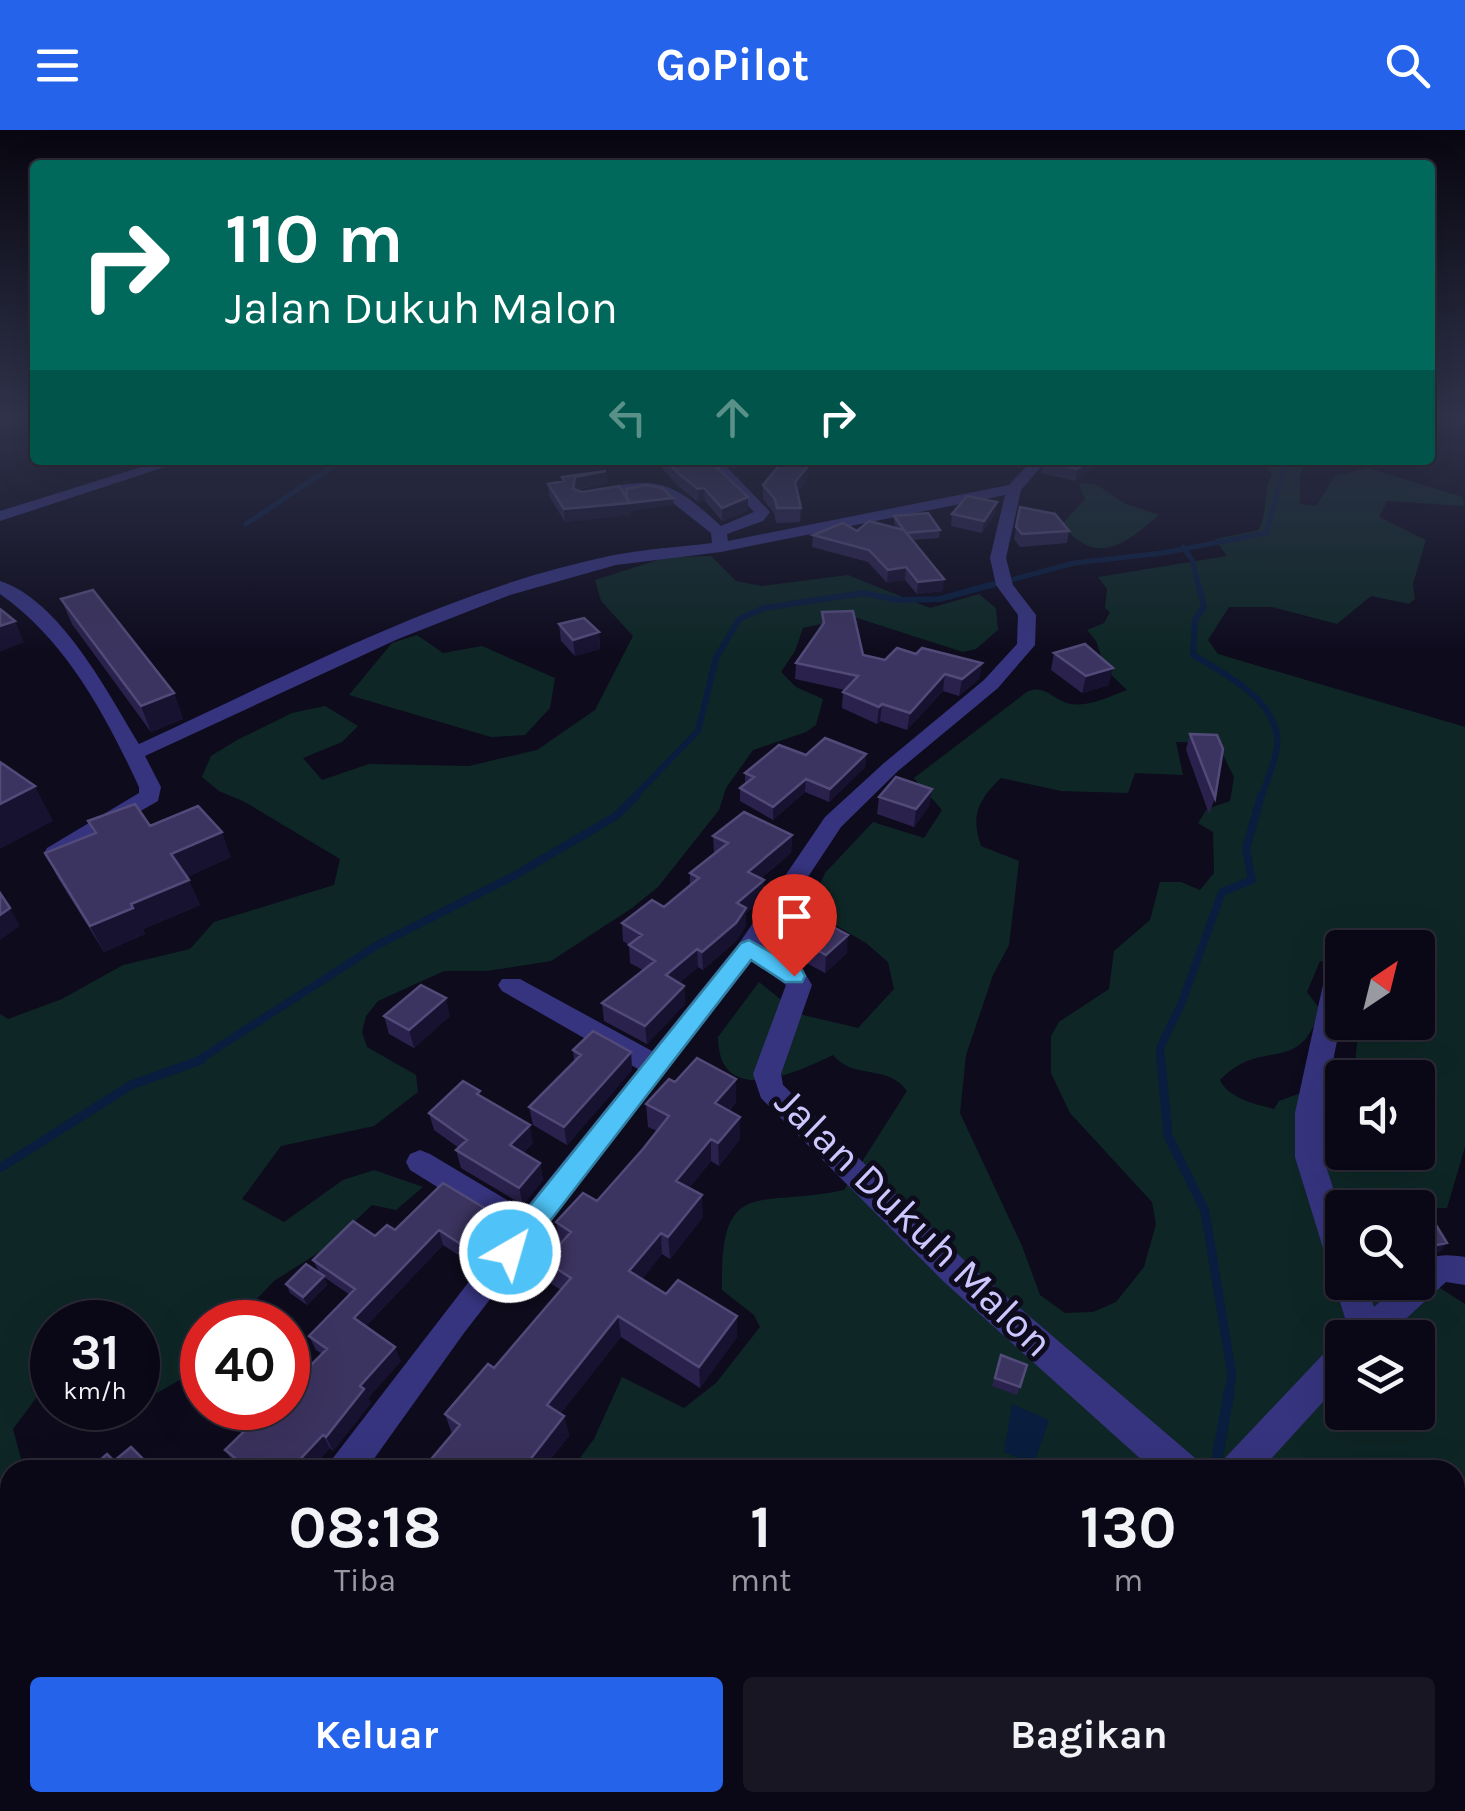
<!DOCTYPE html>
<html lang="id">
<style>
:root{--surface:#0a0816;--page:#181623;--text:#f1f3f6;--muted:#999aa1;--line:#2a2935;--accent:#2563eb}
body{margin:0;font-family:Karla,sans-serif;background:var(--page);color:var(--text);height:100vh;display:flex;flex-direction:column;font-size:38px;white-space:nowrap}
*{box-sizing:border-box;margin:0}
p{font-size:32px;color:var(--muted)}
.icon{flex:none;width:55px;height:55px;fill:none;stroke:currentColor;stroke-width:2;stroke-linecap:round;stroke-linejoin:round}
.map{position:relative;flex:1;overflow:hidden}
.panel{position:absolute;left:0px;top:1330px;width:1465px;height:352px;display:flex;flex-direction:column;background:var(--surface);border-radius:30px 30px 0 0;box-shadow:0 10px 40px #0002,0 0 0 2px var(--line)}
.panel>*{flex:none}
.banner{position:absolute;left:30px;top:30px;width:1405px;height:305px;border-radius:10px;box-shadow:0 10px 40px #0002,0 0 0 2px var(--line);background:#00695c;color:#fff;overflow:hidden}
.needle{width:65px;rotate:35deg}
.tools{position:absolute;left:1325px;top:800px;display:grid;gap:20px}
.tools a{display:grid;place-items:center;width:110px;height:110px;border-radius:10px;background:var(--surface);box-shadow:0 10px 40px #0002,0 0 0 2px var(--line);font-size:50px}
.speed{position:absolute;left:30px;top:1170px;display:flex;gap:20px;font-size:50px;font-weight:700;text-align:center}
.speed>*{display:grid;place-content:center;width:130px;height:130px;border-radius:50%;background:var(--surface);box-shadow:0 10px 40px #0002,0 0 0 2px var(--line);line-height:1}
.speed small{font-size:25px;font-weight:400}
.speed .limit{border:15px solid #d22;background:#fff;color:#111}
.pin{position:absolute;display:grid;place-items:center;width:85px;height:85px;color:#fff;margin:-102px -42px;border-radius:50% 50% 50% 0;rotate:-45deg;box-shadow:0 0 10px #0007}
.pin .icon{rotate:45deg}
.me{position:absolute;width:110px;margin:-55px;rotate:38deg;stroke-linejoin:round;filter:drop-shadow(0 0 8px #0008)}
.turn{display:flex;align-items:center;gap:35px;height:210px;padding:0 30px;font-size:45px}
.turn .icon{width:130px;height:130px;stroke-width:2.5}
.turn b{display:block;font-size:70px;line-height:85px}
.lanes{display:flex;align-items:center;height:95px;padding:0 30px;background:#0003;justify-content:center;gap:50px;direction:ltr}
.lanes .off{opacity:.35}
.eta{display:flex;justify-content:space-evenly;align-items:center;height:170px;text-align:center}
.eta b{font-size:60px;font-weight:700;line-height:70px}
.cta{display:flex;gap:20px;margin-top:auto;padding:20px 30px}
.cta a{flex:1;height:115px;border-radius:10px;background:var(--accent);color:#fff;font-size:40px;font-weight:700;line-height:115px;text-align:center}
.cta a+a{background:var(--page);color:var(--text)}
header{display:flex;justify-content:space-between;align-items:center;height:130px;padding:0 30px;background:var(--accent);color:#fff;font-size:45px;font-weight:700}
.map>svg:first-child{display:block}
.green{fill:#0e2726;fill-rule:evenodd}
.water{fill:#091d3e}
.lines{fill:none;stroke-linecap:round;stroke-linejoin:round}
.stream-far4{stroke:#091d3e;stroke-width:5}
.stream-far3{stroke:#091d3e;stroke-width:6}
.stream-far2{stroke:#091d3e;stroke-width:8}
.stream-far1{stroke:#091d3e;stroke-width:9}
.stream{stroke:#091d3e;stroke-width:11}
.minor{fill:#36347e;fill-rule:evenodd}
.wall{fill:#2a224c}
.shaded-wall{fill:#181231}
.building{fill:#3c3460;stroke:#524b79;stroke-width:2.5}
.route{fill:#4fc3f7;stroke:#337fa1;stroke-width:2.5}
.labels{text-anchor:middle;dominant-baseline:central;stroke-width:10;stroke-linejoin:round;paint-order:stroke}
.near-street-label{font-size:42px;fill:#cdc7ff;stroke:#0e0b1d}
</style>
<header><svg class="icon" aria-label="menu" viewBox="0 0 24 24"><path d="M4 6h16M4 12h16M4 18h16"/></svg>GoPilot<svg class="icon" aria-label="search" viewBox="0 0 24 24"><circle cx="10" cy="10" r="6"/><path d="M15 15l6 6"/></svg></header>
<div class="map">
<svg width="1465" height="1681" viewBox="0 0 1465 1681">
<rect width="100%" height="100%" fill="#0e0b1d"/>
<path class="green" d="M1263,330H1306L1300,346V374L1316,376L1335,346L1368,338L1462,367L1465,376L1387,371L1379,387L1426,410L1413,454L1415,469L1409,474L1371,466L1337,494L1272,477H1229L1208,510L1218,524L1465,597V1017L1447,1078H1342V1152H1418V1144L1465,1174V1681H380L387,1672H1455V1340H571L594,1309L622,1247L684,1278L716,1253L760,1197L754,1185L722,1160C720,1044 757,1079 844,1060L907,961C889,934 853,950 833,925C793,944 719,978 718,907L759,852L799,884L858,898L894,859L888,832L866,813L808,779L825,743L873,692L924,708L942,680L914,648L1028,561C1046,554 1055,572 1072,574C1090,577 1110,566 1127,560L1106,540L1096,511L1087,500L1104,493L1110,482L1105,478L1107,459L1098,447L1227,426L1215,409L1258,400C1270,379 1261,362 1272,345ZM1176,612L1217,613L1234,647L1230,671L1207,679L1198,693L1213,702L1214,743L1200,760L1181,752H1160L1150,790L1114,821L1109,859L1059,892L1051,906V943L1070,983L1152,1072L1156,1094L1144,1137L1116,1172L1093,1182L1065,1183L1040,1165L1022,1116L960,983L966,925L993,845L1009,815L1019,731L981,716C970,685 979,669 1001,648L1061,661L1128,663L1135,643L1183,645ZM1342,818H1418V892L1359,893L1354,945L1344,947L1418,948V1022H1342V948L1279,971L1274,979C1255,974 1228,968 1220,950C1264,905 1299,948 1320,879L1307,862L1320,831L1342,837ZM1342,1208H1418V1282H1342Z
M1083,353L1097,355L1124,373L1159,385C1123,416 1096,437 1062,394L1085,369L1079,355Z
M711,426L736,451L762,456L848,445L930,478L979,464L996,478L998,500L976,519L963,522L854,487L803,498L795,521L781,542L796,557L823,569L816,595L806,602L753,620L726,658L719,680L658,757L632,778L551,831L487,841H444L378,871L366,886L362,902L367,917L416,945L418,962L374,996L281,1016L242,1069L284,1092L343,1050L374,1040L423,1057L396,1080L372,1075L329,1116L274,1151L235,1192H202V1228L183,1248L157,1263L138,1242V1192H52V1247L13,1299L24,1340H10V1441L0,1457V884L8,889L62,869L123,835L190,819L214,792L334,755L340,729L245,672L219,661L202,647L211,626L237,610L292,583L325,576L358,596L342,612L303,628L322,650L369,634L469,636L537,620L595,580L633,506L601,471L595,450L667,427Z
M417,505L443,523L482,516L555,548L550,578L525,605L491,607L349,565L392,513Z
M173,1673H273L285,1681H171Z"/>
<path class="water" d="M1012,1274L1049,1290L1034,1334L1004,1322Z"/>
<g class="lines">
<path class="stream-far4" d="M246,394L342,330
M1183,417L1192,430L1199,457
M985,457L1074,433L1163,423L1266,403L1287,330"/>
<path class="stream-far3" d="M1198,454L1204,477L1195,490L1193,525C1223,543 1272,567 1277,606C1280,623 1266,651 1261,668
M633,668L698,601L716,528L739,489L764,478L863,463L898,470L940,469L994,454"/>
<path class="stream-far2" d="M194,933L379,814L512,747L616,686L636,666
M1161,933L1160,918L1182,872L1222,762L1252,750L1246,719L1261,666"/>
<path class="stream-far1" d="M1161,930L1168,1006L1205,1081L1232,1245L1228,1265
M0,1038L131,955L201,930"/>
<path class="stream" d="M1215,1340L1229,1263
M1095,1681L1098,1672"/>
<path class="minor" d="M164,330H186L0,391V381Z
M1032,330H1047L1021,360L1006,428L1013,455L1036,485L1035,515L998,558L898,641L841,697L763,815L803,840L812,855L781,944L783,955L965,1131L1195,1328L1201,1340H1153L943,1151L761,968L753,944L786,855L752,831L464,1203L366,1340H327L333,1328L508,1101L410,1040L406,1032L410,1024L420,1020L430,1024L524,1080L638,939L502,861L498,855L502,849H520L652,921L740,812L825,687L884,633L984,550L1017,514L1018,485L996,455L990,428L1005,365L721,422L616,435L510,465L398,509L145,626L161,657L158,671L55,730L44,723L47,718L139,663V657C106,586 66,510 0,464V451C60,470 108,563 139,614C292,544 447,459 614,425C646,419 680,417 712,413L711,403L659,362L592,370L587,368V362C656,346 669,348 721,396L754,382L712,337L724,334L770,382L763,391L727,404L728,411L1009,355Z
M1337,841L1342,843V885L1323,983V1027L1342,1085V1152H1366L1374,1177L1401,1152H1418V1138C1434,1123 1444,1124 1465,1127V1155L1446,1152L1385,1208H1346L1349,1201L1334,1152L1338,1143L1331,1141L1327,1131L1295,1027V983L1324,850L1328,844Z
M1342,1213V1251L1261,1340H1219L1225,1328L1330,1217Z
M82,1672H127L123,1681H79Z"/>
</g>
<path class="wall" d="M655,330H760V332L734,339L723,330L712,333L748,367V381L722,391L705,371L698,372L678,356Z
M990,330H1028L1020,338Z
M1044,330H1106L1075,351L1041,343Z
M606,341L607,353L576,360L582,362L626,367L673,368L674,375L631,381V385L565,392L549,366L548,354L562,351V347Z
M807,350L797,362L801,378L800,392L776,393L774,383L763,369V355Z
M997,372L995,384L982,403L951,396L952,384Z
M1020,377L1069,401L1067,413L1020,417L1014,409Z
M894,386L940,400L939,408L912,410L943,461L917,464L905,450L887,453L868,432L812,417L813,405L896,398L894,393Z
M61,469L174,563L183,589L151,602L72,494Z
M822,482L863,525L885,530L916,524L982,533L979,549L959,566L943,561L907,600L880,591L877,594L842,578L843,562L845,560L795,549L796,533L821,497Z
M559,494L599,502L600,519L575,526L561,511Z
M1054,523L1109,555L1082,563L1051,540Z
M1190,604L1215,668L1209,684L1186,620Z
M866,624L865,637L829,672L805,662L773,690L740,671V658L745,654V643L806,625Z
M932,659L929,676L914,697L877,684L879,667Z
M88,691L150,696L231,727L187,747L200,775L143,799L145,804L104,822L58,748L45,723L94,704Z
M792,705L791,723L761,748L764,768L746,783V796L736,811L703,840L698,837L679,853L684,856L685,874L647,914L604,891L602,873L643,840L630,833L629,815L623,811L622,793L664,777L690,756V743L714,724L713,706Z
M778,799L847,823L825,843L777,817Z
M384,886H450L414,918L389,904Z
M573,920L631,922L632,940L567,1015L533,995L529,977L574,932Z
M675,952L736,972L729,981L740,1009L719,1036L711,1031L689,1058L703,1087L670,1129L662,1124L642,1149L737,1207L700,1258L621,1207L560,1284L564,1286L569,1306L542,1340H422L452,1304L445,1284L494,1238L561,1160L550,1153L545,1131L560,1114L556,1092L597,1071L643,1019L657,1001L648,997L646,974Z
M482,967L533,1013L523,1023L540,1033L543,1050L523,1075L461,1038L456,1020L459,1018L434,1000L429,983Z
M496,1085L499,1100L469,1132L443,1115L366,1196L401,1231L368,1268L371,1273L333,1321L330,1318L310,1340H243L234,1333L225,1320L322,1224L316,1220L309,1206L350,1165L324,1147L327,1155L307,1175L290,1163L286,1154L320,1144L313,1130L375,1106L395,1100Z
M1001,1225L1027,1235L1017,1265L992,1256Z"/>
<path class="shaded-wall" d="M734,330H760V332L734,339Z
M1091,330H1106L1075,351L1077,339Z
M808,336L807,350L794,366L795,352Z
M606,341L607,353L576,359L574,371L573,359L575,347Z
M704,358L705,371L698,372V359Z
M748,367V381L722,391V378Z
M673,368L674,375L631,381V385L565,392L564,379Z
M997,372L995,384L982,403L984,391Z
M906,437L905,450L887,453L888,440Z
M944,449L943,461L917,464L918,452Z
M15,491L24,512L0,522V496Z
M599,502L600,519L575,526L573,510Z
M982,533L979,549L959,566L962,549Z
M1113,538L1109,555L1082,563L1086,546Z
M945,544L943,561L907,600L910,583Z
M174,563L183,589L151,602L141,576Z
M882,574L880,591L877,594L879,577Z
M866,624L865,637L829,672L830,659Z
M806,649L805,662L773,690V677Z
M35,656L53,691L0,719V674Z
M932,659L929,676L914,697L916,679Z
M222,702L231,727L182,750L171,724Z
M792,705L791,723L747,759L748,742Z
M189,750L200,775L143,799L145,804L104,822L90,796L131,774Z
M764,750V768L746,783V796L736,811L703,840L702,822L737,773Z
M10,778L20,796L0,810V785Z
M848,805L847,823L825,843L826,825Z
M697,819L698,837L667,863L666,845Z
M684,856L685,874L647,914L645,896Z
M446,868L450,886L414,918L409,900Z
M631,922L632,940L567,1015L564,997Z
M736,949V972L715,996V973Z
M740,987V1009L719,1036L718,1013Z
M530,995L533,1013L514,1033L510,1015Z
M711,1009V1031L677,1073L676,1051Z
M540,1033L543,1050L523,1075L519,1058Z
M702,1065L703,1087L670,1129L668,1107Z
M496,1085L499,1100L469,1132L465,1117Z
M439,1100L443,1115L360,1202L354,1188Z
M661,1103L662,1124L631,1163L629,1141Z
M1447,1113L1440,1122L1418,1127V1119Z
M324,1146L327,1155L307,1175L303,1167Z
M618,1186L621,1207L552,1294L547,1275Z
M737,1186V1207L700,1258L699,1237Z
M395,1217L401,1231L368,1268L371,1273L333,1321L326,1307L360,1256Z
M564,1286L569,1306L542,1340H522Z
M323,1305L330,1318L310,1340H290Z
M509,1331L512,1340H502Z
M0,1585L10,1597V1614L0,1601Z
M26,1672H65L57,1681H18Z"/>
<path class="building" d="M666,330H711V332L748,367L722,378L704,358L698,359L678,343Z
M1044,330H1091L1077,339Z
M782,332L808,336L795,352L801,378H777L775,369L763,355Z
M606,341L575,347L573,359L582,362L619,356L630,373L564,379L548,354L564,351L562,347Z
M646,355L662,358L673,368L630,373L627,368L626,359Z
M967,366L997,372L984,391L952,384Z
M1020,377L1055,384L1069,401L1022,404L1016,397Z
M928,383L940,400L906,403L894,386Z
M869,391L904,400L944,449L918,452L906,437L888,440L869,420L813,405L843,393L857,401Z
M93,460L174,563L141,576L61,469Z
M0,479L15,491L0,496Z
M853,481L863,525L885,530L897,518L916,524L922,518L982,533L962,549L945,544L910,583L882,574L879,577L843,562L858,546L796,533L824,493L822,482Z
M584,488L599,502L573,510L559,494Z
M1085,514L1113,538L1086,546L1054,523Z
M1190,604L1217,605L1223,619L1215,668Z
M825,608L866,624L830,659L806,649L773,677L740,658L754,647L745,643L779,615L806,625Z
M0,632L35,656L0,674Z
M896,647L932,659L916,679L879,667Z
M135,674L150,696L198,676L222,702L171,724L189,750L131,774L133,778L90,796L45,723L96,703L88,691Z
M744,682L792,705L748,742L764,750L737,773L746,778L736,793L702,822L697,819L666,845L684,856L645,896L602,873L655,831L629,815L642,805L622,793L652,770L664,777L699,748L690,743L728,713L713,706Z
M0,763L10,778L0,785Z
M800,779L848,805L826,825L778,799Z
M421,855L446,868L409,900L384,886Z
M593,901L631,922L564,997L529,977L581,925L573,920Z
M697,928L736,949L715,973L740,987L718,1013L711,1009L676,1051L702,1065L668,1107L661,1103L629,1141L666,1164L678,1150L737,1186L699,1237L618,1186L547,1275L564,1286L522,1340L509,1331L502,1340H422L460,1295L445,1284L488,1234L494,1238L571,1148L545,1131L571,1102L556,1092L583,1063L597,1071L643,1019L669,986L646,974L669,949L675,952Z
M463,951L480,961L477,964L530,995L510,1015L540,1033L519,1058L456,1020L467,1010L429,983Z
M443,1053L496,1085L465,1117L439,1100L354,1188L395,1217L360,1256L364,1259L326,1307L323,1305L290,1340H250L225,1320L268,1278H288V1258L327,1219L309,1206L355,1159L313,1130L353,1091L375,1106L387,1095L395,1100Z
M1436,1095L1447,1113L1418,1119V1096Z
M306,1134L324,1146L303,1167L286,1154Z
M1001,1225L1027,1235L1020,1257L995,1248Z
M131,1317L154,1340H89L107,1324L114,1331Z
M0,1601L10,1614V1672H26L18,1681H0Z"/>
<linearGradient id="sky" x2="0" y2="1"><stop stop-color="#080610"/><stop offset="0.55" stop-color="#30344c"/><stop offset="1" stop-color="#30344c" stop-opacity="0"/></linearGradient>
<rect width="1465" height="523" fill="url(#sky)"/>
<path class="route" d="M749,810L802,840L805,846L802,852H785L751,830L520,1130L510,1134L500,1130L496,1122L500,1113L741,813Z"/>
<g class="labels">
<g class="near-street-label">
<text transform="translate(914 1092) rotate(44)">Jalan Dukuh Malon</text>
</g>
</g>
</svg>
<div class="tools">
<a><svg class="needle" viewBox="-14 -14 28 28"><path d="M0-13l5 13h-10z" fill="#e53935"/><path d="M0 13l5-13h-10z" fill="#999aa1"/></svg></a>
<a><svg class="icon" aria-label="sound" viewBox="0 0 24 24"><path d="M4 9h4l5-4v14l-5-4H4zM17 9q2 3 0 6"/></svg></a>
<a><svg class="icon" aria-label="search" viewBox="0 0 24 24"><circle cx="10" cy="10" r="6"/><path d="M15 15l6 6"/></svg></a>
<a><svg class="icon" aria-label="layers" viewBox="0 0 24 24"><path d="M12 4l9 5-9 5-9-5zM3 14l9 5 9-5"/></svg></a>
</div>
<div class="speed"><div>31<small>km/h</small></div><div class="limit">40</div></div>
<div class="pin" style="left:794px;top:846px;background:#d93025"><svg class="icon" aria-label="arrive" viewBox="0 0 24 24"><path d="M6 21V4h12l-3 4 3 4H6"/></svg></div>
<svg class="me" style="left:510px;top:1122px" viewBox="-20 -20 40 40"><circle r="17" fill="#4fc3f7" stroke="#fff" stroke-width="3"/><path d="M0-11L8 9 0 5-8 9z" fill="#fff"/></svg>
<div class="banner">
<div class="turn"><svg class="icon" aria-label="right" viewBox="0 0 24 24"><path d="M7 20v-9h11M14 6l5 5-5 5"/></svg><div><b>110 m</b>Jalan Dukuh Malon</div></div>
<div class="lanes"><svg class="icon off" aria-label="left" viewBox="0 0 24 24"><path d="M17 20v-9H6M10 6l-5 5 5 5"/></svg><svg class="icon off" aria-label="ahead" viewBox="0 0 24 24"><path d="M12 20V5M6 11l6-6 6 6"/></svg><svg class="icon" aria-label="right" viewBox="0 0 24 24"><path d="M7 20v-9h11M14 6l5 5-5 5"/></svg></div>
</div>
<section class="panel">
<div class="eta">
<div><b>08:18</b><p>Tiba</p></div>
<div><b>1</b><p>mnt</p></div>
<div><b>130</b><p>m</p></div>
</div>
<div class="cta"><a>Keluar</a><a>Bagikan</a></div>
</section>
</div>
